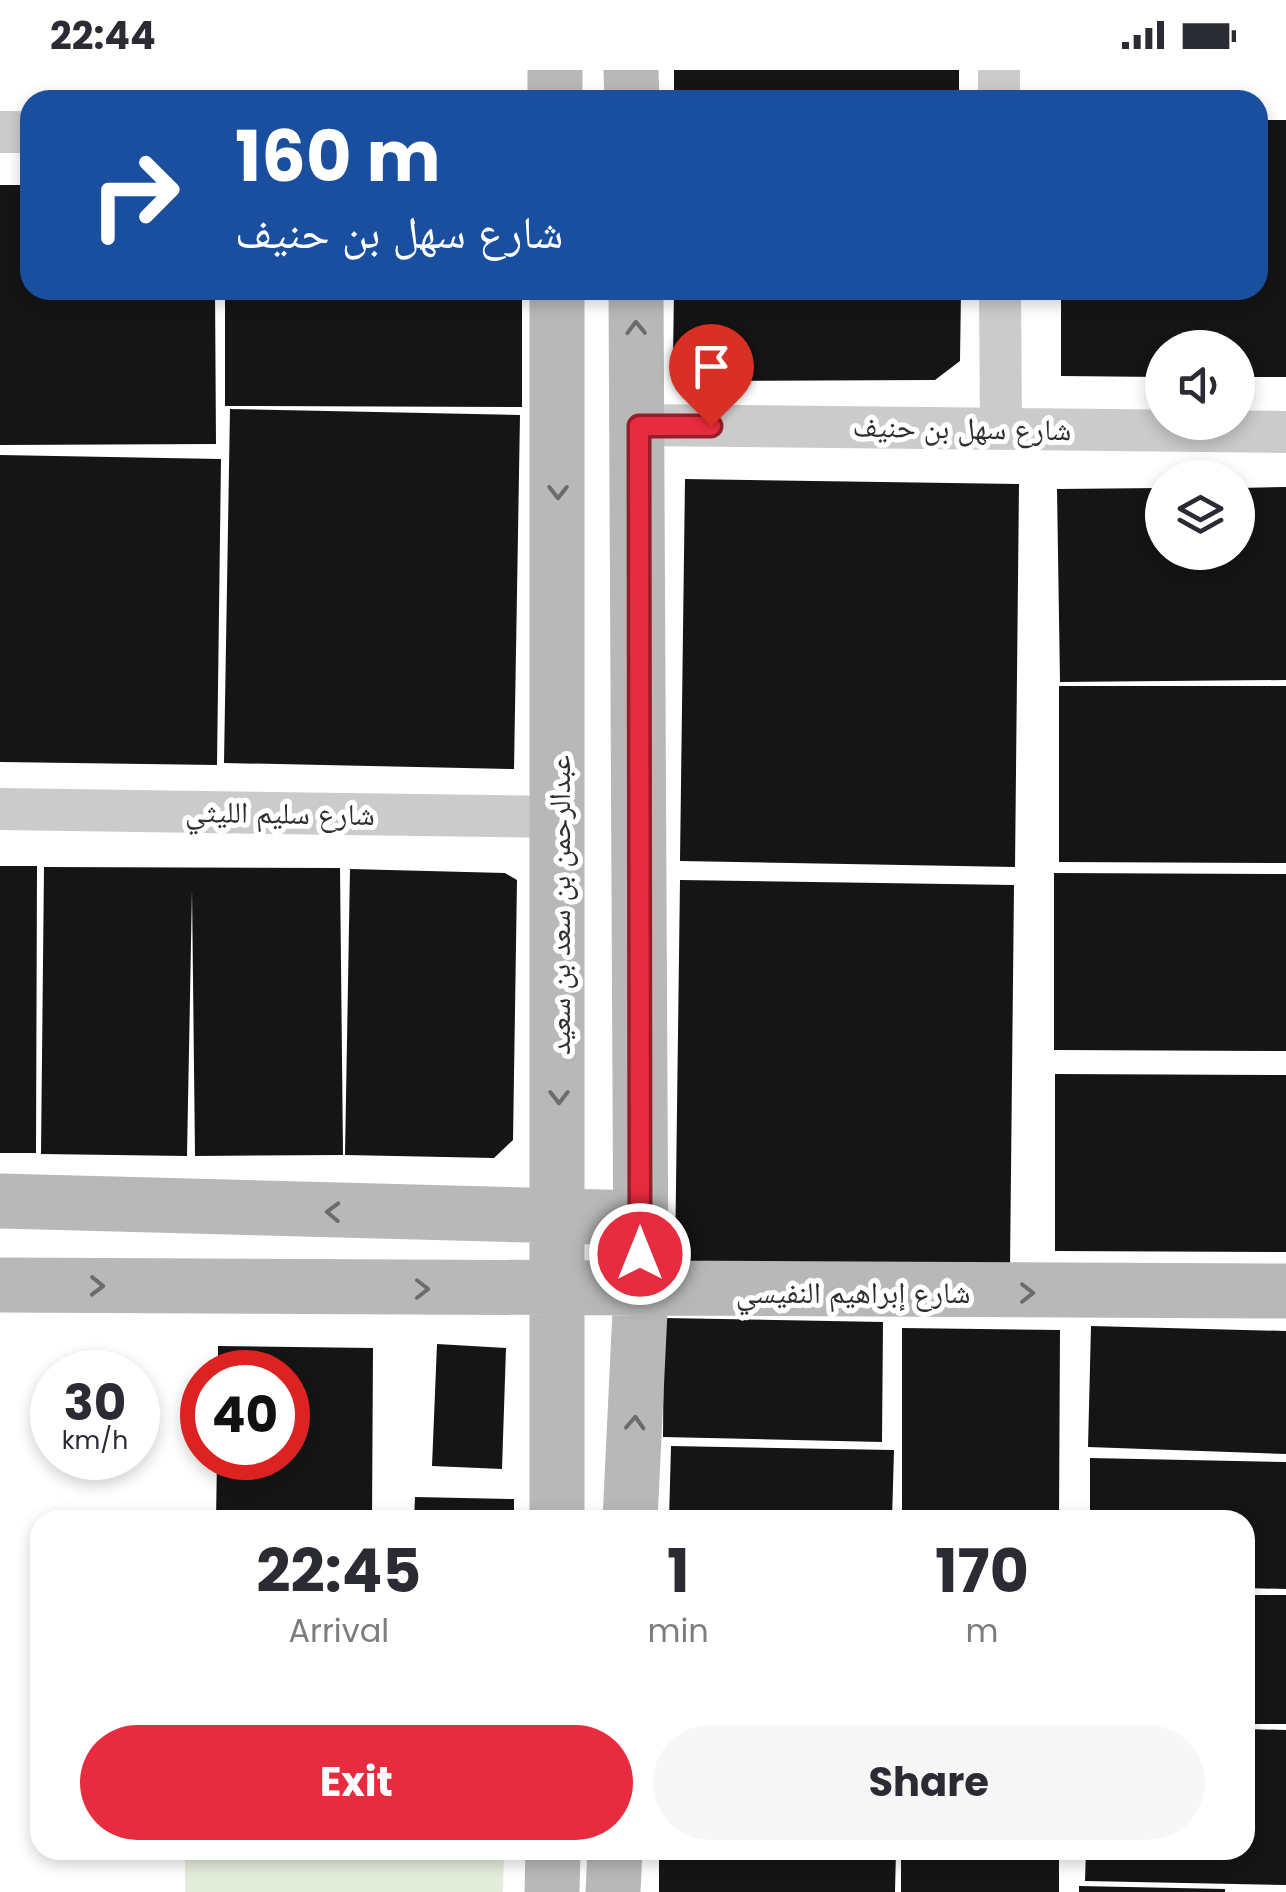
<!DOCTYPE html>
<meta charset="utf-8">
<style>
:root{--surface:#fff;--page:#f7f7f7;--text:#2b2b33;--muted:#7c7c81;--accent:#e82c3f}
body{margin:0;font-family:Poppins,"Noto Naskh Arabic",sans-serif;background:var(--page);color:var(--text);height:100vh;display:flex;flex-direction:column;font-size:38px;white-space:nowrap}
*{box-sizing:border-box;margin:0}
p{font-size:32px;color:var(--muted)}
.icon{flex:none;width:55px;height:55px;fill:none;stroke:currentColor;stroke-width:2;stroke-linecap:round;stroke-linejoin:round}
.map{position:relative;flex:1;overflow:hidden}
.panel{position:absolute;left:30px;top:1440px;width:1225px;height:350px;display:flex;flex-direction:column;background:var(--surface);border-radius:30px;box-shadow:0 5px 15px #0003}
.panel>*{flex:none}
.hud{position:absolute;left:20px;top:20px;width:1248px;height:210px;border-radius:30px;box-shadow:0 5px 15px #0003;background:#1a4fa0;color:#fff;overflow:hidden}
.controls{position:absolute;left:1145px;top:260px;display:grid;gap:20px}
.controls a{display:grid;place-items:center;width:110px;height:110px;border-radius:50%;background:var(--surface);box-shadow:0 5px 15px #0003;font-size:50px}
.speed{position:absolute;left:30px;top:1280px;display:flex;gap:20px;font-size:50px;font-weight:700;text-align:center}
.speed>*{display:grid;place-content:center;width:130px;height:130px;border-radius:50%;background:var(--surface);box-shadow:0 5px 15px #0003;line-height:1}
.speed small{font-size:25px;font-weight:400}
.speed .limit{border:15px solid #d22;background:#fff;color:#111}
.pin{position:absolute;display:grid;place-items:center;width:85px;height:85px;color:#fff;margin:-102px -42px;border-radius:50% 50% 50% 0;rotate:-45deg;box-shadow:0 0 10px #0007}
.pin .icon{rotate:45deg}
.me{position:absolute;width:110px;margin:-55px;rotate:0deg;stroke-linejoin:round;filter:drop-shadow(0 0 8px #0008)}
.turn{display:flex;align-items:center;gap:35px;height:210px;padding:0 50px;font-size:45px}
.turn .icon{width:130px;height:130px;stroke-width:2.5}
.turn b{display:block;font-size:70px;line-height:85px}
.eta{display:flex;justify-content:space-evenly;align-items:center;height:170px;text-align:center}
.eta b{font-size:60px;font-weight:700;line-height:70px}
.button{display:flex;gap:20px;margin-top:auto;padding:20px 50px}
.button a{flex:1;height:115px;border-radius:60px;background:var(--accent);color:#fff;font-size:40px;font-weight:700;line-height:115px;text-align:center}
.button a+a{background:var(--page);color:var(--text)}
.status{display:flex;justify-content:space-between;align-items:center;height:70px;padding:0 50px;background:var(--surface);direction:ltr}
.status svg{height:28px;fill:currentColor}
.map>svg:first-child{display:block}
.green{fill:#e4ecdb}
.building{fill:#151515}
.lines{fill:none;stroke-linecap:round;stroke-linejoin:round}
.street{stroke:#cbcbcb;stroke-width:42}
.secondary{stroke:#b8b8b8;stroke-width:55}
.oneway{stroke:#6c6c6c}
.route-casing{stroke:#971d29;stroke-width:25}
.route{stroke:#e82c3f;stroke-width:18}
.labels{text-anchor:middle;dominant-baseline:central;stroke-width:10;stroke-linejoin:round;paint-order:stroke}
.street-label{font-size:30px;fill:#2e2e2e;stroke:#fff}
</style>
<div class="status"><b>22:44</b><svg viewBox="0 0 49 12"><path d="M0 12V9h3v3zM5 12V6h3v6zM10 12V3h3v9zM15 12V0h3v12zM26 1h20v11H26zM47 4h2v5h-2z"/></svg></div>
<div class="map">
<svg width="1286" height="1822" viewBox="0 0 1286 1822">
<rect width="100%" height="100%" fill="#fff"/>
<path class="green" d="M185,1780H504L503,1822H185Z"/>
<path class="building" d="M674,0H959V30H674Z
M1258,50H1286V307H1238V278H1162V307L1061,306V220H1258Z
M0,115H30V220H215L216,374L0,375Z
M225,220H522V337L225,336Z
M674,220H961L960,291L935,310L689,311L673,288Z
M230,339L520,345L514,699L224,693Z
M0,385L221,389L217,695L0,692Z
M685,409L1019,414L1015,797L680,791Z
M1286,417V610L1060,612L1057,419L1162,418V482H1238V418Z
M1059,616H1286V793L1059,792Z
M0,796H37L36,1083H0Z
M44,797L340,798L343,1085L195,1086L192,820L187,1086L41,1084Z
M350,799L505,803L517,810L513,1070L494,1088L345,1085Z
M1054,803L1286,804V981L1054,980Z
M680,810L1014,815L1010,1198L675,1192Z
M1055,1004L1286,1005V1182L1055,1181Z
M664,1248L883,1252L882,1372L663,1367Z
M1091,1256L1286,1261V1384L1088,1377Z
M902,1258L1060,1260L1059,1450H902Z
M437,1274L506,1278L502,1399L432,1396Z
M218,1276L373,1278L372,1450H216L217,1388H288V1302H218Z
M671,1376L894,1380L892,1450H669Z
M1090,1388L1286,1392V1519L1245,1518V1450H1090Z
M415,1427L514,1429V1450H414Z
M1245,1525H1286V1654H1245Z
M1245,1659L1286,1660V1815L1085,1811L1086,1780H1245Z
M659,1780H896L895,1822H659Z
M901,1780H1059V1822H901Z
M1079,1816L1225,1819V1822H1079Z"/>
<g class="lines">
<path class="street" d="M999,0V30
M0,62H30
M1000,220L1001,359
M639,355L1286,362
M0,739L559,747"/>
<path class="secondary" d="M555,0V30
M631,0L632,30
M557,220V1450
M0,1131L641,1148
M0,1215L1286,1221
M630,1450L641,1220L636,220
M552,1822L553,1780
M613,1822L615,1780"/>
</g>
<defs><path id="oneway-chevron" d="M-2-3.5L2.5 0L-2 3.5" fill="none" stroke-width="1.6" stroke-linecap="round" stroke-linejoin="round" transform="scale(2.5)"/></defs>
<g class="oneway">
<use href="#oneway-chevron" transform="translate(636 258) rotate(-91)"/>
<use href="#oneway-chevron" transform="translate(558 422) rotate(90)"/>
<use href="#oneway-chevron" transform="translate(559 1027) rotate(90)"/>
<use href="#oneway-chevron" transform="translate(333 1142) rotate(-178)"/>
<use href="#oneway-chevron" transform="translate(97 1216) rotate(1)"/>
<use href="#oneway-chevron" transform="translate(422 1219)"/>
<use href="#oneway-chevron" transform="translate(1027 1223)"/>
<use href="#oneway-chevron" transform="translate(635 1353) rotate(-87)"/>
</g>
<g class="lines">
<defs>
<path id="route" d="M640,1184L639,356H711"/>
</defs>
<use href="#route" class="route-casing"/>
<use href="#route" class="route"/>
</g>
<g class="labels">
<g class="street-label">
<text transform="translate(962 358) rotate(1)">شارع سهل بن حنيف</text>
<text transform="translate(280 743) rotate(1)">شارع سليم الليثي</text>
<text transform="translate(559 835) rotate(-90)">عبدالرحمن بن سعد بن سعيد</text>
<text x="853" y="1222">شارع إبراهيم النفيسي</text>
</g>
</g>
</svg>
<div class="controls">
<a><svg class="icon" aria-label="sound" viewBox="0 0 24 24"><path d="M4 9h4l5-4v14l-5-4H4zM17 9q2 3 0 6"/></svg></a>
<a><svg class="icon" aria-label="layers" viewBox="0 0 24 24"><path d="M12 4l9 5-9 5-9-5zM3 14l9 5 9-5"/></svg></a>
</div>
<div class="speed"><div>30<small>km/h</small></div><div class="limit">40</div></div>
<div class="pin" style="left:711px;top:356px;background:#d93025"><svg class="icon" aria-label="arrive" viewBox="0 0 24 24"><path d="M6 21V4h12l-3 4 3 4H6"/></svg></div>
<svg class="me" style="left:640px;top:1184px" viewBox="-20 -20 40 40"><circle r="17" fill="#e82c3f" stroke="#fff" stroke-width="3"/><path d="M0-11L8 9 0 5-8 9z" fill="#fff"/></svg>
<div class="hud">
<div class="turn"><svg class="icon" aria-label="right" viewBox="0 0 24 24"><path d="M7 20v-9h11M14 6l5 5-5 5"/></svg><div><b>160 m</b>شارع سهل بن حنيف</div></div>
</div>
<section class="panel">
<div class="eta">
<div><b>22:45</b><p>Arrival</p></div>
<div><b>1</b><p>min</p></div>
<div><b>170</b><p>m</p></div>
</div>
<div class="button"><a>Exit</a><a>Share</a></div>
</section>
</div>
